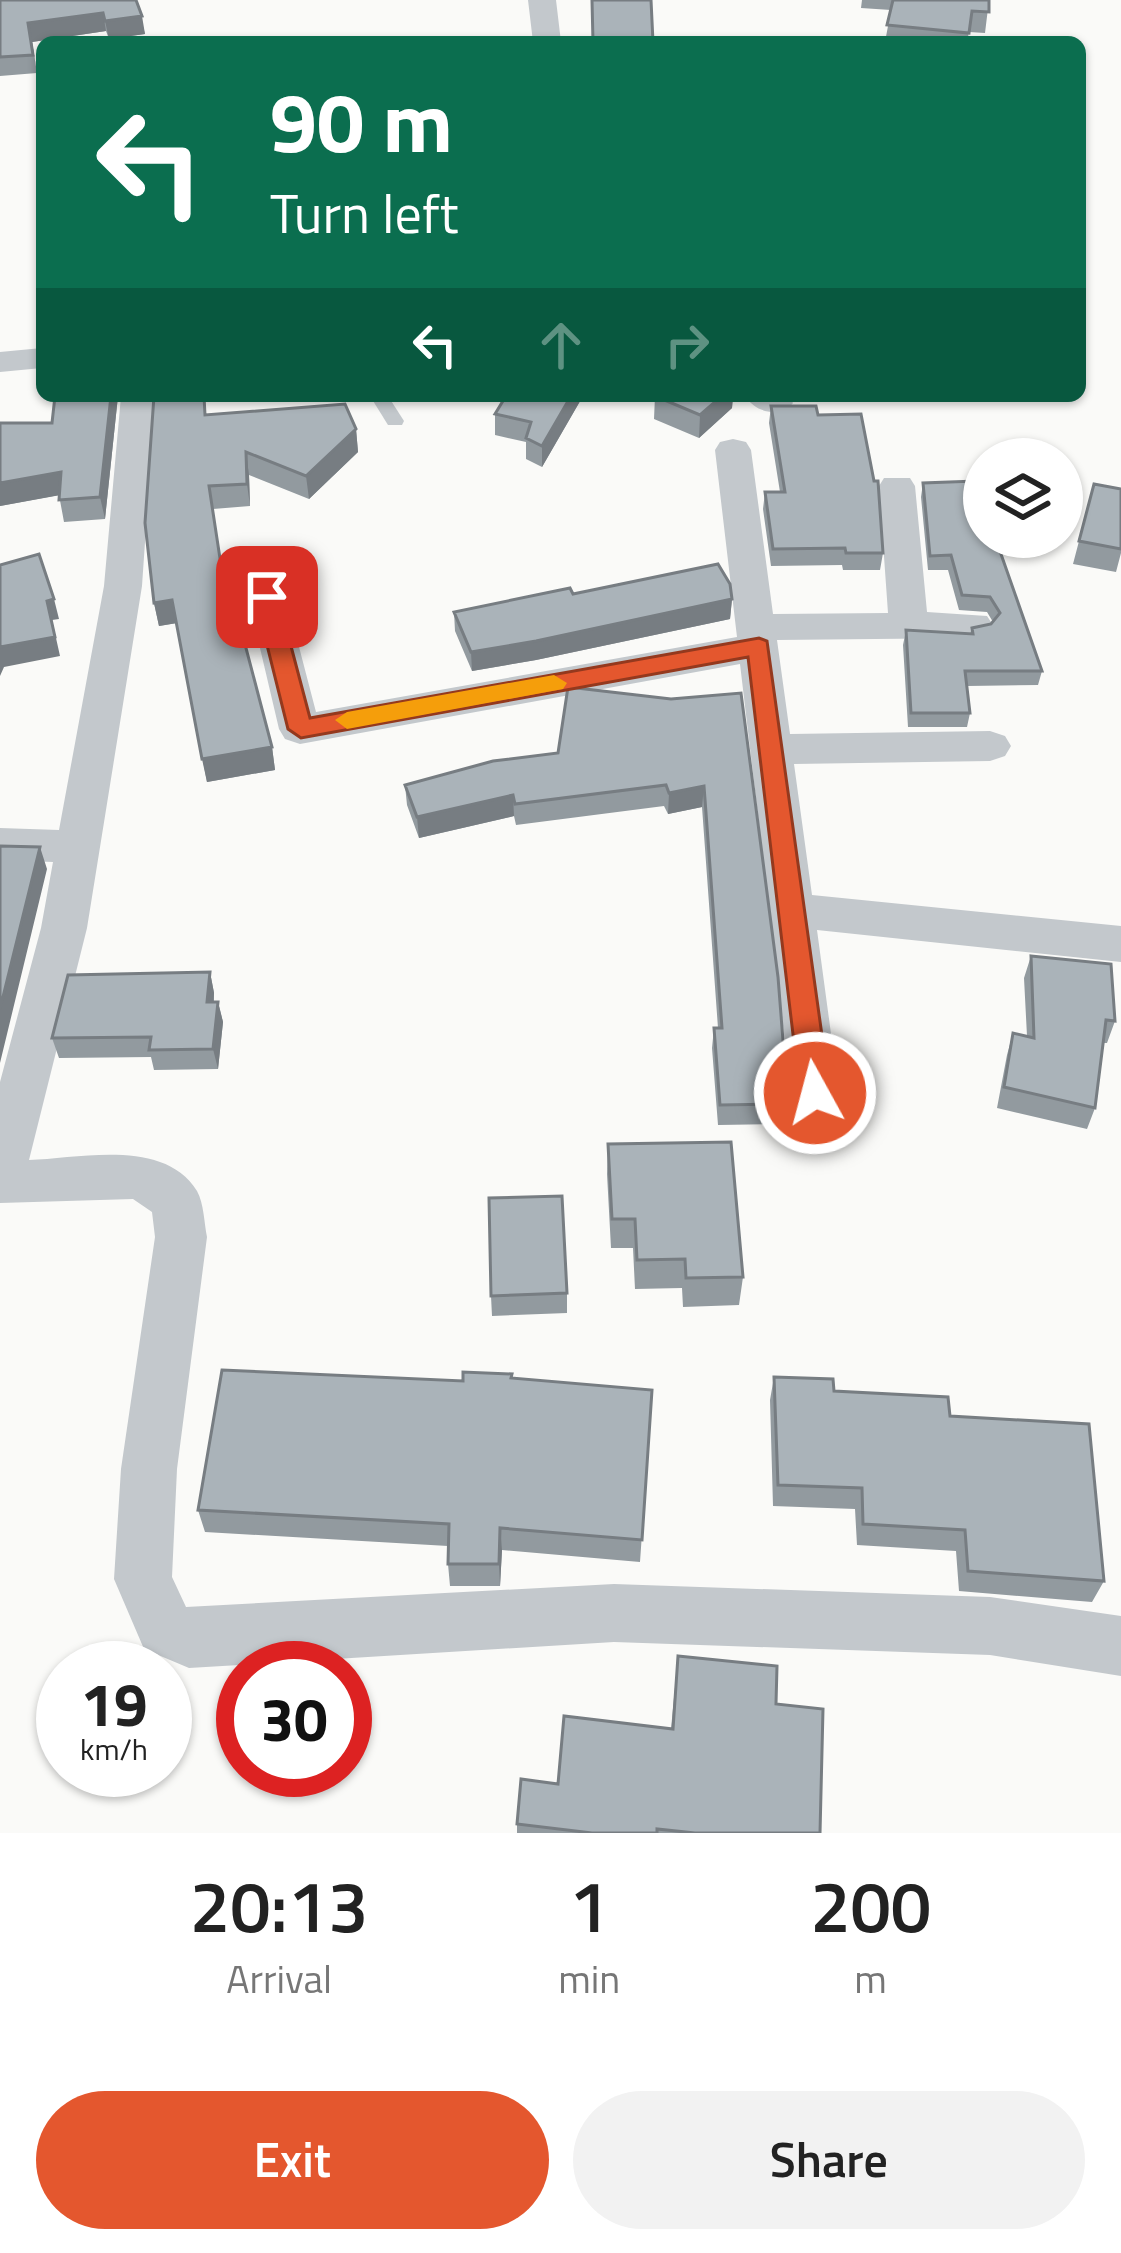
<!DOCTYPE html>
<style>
:root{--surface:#fff;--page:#f2f2f2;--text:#222;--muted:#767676;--accent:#e4572e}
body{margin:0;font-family:"Titillium Web",sans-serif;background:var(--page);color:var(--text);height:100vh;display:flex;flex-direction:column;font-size:45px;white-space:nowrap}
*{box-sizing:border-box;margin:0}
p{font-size:39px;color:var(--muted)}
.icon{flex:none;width:66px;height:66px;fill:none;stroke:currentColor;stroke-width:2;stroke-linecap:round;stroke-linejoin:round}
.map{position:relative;height:1833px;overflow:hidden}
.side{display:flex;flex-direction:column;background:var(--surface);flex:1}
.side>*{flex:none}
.top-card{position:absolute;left:36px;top:36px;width:1050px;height:366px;border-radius:18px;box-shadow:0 3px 9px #0004;background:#0b6e4f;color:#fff;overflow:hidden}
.controls{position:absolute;left:963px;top:438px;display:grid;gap:24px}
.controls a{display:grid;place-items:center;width:120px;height:120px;border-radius:50%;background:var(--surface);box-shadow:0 3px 9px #0004;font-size:60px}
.speed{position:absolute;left:36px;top:1641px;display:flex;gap:24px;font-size:60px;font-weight:700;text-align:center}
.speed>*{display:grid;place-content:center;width:156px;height:156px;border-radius:50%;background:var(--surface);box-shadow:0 3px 9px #0004;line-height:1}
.speed small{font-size:30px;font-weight:400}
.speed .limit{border:18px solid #d22;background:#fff;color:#111}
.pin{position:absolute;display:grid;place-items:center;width:102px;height:102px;color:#fff;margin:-51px;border-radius:24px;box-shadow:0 6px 18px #0006}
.me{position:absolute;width:132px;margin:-66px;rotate:353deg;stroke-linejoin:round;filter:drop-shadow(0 0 9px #0008)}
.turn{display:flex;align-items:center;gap:42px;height:252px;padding:0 36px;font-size:54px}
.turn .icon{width:156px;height:156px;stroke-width:2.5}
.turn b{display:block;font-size:84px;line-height:102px}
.lanes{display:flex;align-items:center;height:114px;padding:0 36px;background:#0003;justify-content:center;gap:60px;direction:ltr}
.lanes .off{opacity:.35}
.eta{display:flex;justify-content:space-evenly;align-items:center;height:204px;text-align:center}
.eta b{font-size:72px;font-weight:600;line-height:84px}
.cta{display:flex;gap:24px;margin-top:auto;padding:24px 36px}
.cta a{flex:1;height:138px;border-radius:72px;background:var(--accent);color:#fff;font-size:48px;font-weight:600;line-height:138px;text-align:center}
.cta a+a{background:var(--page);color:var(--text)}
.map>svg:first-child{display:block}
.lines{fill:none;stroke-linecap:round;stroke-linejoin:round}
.lane{fill:#c3c8cc;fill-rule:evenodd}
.street{fill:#c3c8cc;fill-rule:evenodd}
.wall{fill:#929a9f}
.shaded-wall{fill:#777d82}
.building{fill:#aab3b9;stroke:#777d82;stroke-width:3}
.route{fill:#e4572e;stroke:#94391e;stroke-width:3}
.slow{fill:#f59e0b}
</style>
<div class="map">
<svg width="1121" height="1833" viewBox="0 0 1121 1833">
<rect width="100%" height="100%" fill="#fafaf8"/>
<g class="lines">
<path class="lane" d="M370,396H388L404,421L402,425H388Z"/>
<path class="street" d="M528,0H556L561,42H533Z
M42,348V368L0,372V352Z
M121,396H155L142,586L87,928L29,1160C80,1158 165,1138 197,1191C204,1204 204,1222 207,1237L177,1469L172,1577L186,1607L614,1584L990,1597L1121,1616V1676L990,1655L614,1642L189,1668L144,1649L114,1579L121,1469L155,1237L152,1212L133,1199L0,1203V1082L41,928L53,862L0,860V828L59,830L104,586Z
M745,396H788L793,403L787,410C771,415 755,411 745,396Z
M733,439L746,442L751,450L773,614L888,613L879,486L884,478H910L915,486L927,612L987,616L993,625L987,634L973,638L777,640L790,734L990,731L1005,736L1011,746L1005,756L990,761L794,764L812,895L1121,926V962L817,930L839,1093L832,1107L815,1113L798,1107L791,1093L740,664L300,744L285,739L279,729L248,597L253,588L267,584L281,588L286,597L316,712L737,637L715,450L720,442Z"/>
</g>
<path class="wall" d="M0,0H136L145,34L109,39L106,31L32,42L37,73L0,76Z
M862,0H989L985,33L969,32L967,42H885L891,10L861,8Z
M55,396H118L105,519L64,522L59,495L0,506V423H52Z
M506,396H583L542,467L526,459V442L495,435V414Z
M655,396H733L732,408L699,438L654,419Z
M771,406L818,415L883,553L880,570H843L842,565L771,566L763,509L765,492H780L769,423Z
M207,414L356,429L358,452L309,499L249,475L250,506L213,509L232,631L272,747L275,770L207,782L177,623L159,626L154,603Z
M923,483L1042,671L1038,685L967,686L970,713L967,727H908L903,645L906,630L970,634L972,628L991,624L993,622L987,612L959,610L948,570H928L921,497Z
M1094,484L1121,489V553L1116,572L1073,564Z
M573,594L732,599L730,619L536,660L472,671L455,631L454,612Z
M741,693L788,1104L785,1124L718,1125L712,1048L714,1028H718L702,807L668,814L664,806L516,825L514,816L419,838L407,805L405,785L558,753L671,699Z
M1031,956L1115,1021L1107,1043H1103L1095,1108L1087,1129L997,1108L1007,1055L1013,1033L1027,1036L1024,978Z
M210,972L214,993V1002H218L223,1022L218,1069L154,1070L151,1057L59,1058L52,1038Z
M608,1144L743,1277L739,1305L683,1307L682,1288L635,1289L633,1248H611L607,1174Z
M567,1293V1313L492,1316L491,1296Z
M774,1377L950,1416L1104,1581L1092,1602L959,1591L956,1551L857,1545L855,1509L773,1506L770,1400Z
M512,1378L652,1390L640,1562L502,1550L500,1586H450L448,1564V1546L205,1532L198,1510L463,1381Z
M678,1656L776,1704L820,1833H517V1824L558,1784L671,1729Z"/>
<path class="shaded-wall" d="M103,13L106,31L32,42L37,73L28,23Z
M142,16L145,34L109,39L105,21Z
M111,396H118L105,519L100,497Z
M571,396H583L542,467V446Z
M722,396H733L732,408L699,438L700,415Z
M356,429L358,452L309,499L306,476Z
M246,452L249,475L250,506L247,484Z
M61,472L66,494L0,506V483Z
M54,599L59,619L52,620L60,656L4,667L0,676V647L47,601Z
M732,599L730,619L536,660L472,671L471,652Z
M172,600L177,623L159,626L154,603Z
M272,747L275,770L207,782L202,759Z
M704,786L702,807L668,814L669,793Z
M513,795L514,816L419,838L417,817Z
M40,847L47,869L0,1063V1009Z
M210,972L214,993L212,1022L207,1002Z
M218,1002L223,1022L218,1069L213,1049Z
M500,1528L502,1550L500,1586L499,1564Z"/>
<path class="building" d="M0,0H136L142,16L105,21L103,13L28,23L33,55L0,57Z
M592,0H651L653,42H593Z
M893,0H989V12L972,11L969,33L887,25Z
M55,396H111L100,497L59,500L61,472L0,483V423H52Z
M154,396H204L205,415L345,404L356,429L306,476L246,452L247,484L209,486L231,631L241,629L272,747L202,759L172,600L154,603L145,523Z
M506,396H571L542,446L526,438L531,422L495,414Z
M655,396H722L700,415Z
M771,406H816L818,415L861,414L874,481H878L883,553H846L845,548L773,549L765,492H785Z
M976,481L984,505V537H995L1042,671H965L970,713H911L906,630L973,634L972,628L991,624L1000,613L990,597L962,595L951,555L930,556L923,483Z
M1094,484L1121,489V549L1079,541Z
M39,554L54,599L47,601L55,637L0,647V565Z
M718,564L730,584L732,599L536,641L471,652L454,612L570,588L573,594Z
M568,687L671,699L741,693L778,977L788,1104L720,1105L714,1028H722L704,786L669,793L666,785L515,804L513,795L417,817L405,785L493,761L558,753Z
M0,846L40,847L0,1009Z
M1031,956L1111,964L1115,1021L1106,1020L1095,1108L1004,1087L1013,1033L1034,1038Z
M210,972L207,1002H218L213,1049L149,1050L151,1037L52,1038L68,975Z
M731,1142L743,1277L686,1278L685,1259L637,1260L635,1219H612L608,1144Z
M562,1196L567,1293L491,1296L489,1198Z
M222,1370L463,1381V1372L512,1374L511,1378L652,1390L642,1540L500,1528L499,1564H448L449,1524L198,1510Z
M774,1377L833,1379L834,1391L948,1397L950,1416L1089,1424L1104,1581L968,1571L965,1530L863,1524L862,1488L778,1485Z
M678,1656L777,1666L776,1704L823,1709L820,1833H695L657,1829V1833H592L517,1824L521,1779L558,1784L564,1716L673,1729Z"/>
<path class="route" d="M267,589L278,597L310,718L759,638L767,641L830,1093L825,1102H805L800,1093L748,657L301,738L288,729L255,597Z"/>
<path class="slow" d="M554,675L567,683L563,689L347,729L335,720L347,712Z"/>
</svg>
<div class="controls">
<a><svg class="icon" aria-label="layers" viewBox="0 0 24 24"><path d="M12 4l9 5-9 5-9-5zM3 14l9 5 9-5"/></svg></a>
</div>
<div class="speed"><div>19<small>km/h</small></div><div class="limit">30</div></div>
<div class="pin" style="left:267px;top:597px;background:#d93025"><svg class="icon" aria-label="arrive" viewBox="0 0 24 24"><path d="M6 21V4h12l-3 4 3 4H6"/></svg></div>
<svg class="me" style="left:815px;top:1093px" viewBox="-20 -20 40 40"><circle r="17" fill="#e4572e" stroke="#fff" stroke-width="3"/><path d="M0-11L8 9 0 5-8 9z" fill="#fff"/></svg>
<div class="top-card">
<div class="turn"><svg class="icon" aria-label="left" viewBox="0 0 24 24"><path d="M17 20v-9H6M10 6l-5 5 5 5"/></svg><div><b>90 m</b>Turn left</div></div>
<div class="lanes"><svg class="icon" aria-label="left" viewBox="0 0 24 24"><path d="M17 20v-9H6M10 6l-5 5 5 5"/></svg><svg class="icon off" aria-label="ahead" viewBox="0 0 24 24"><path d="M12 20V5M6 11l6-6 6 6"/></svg><svg class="icon off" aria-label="right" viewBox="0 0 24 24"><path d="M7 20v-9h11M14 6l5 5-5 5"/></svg></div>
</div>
</div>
<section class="side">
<div class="eta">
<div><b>20:13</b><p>Arrival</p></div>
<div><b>1</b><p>min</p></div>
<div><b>200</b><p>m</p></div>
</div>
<div class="cta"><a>Exit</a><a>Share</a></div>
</section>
